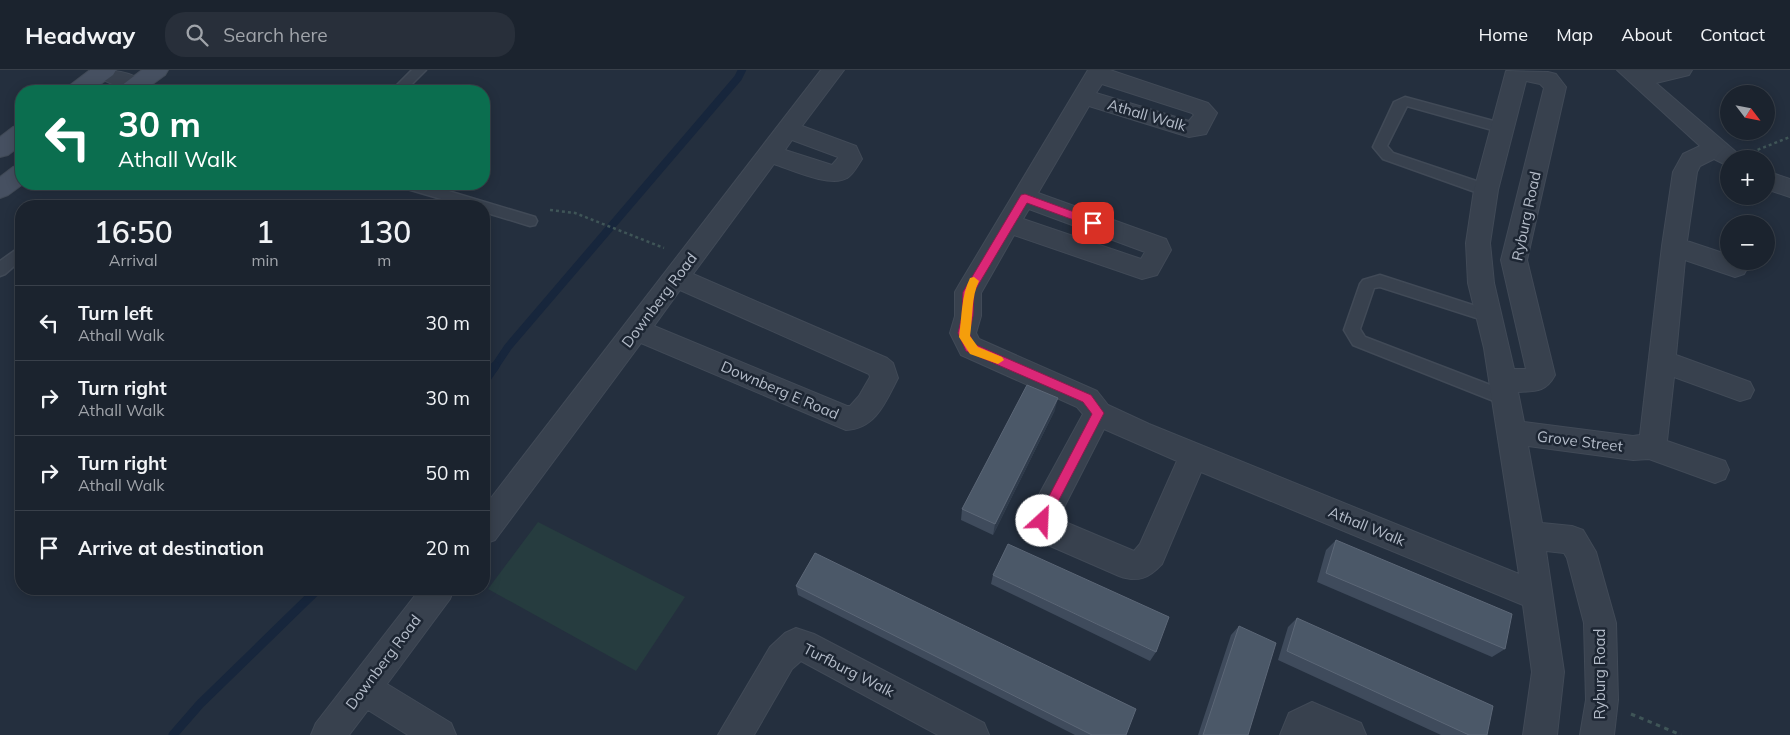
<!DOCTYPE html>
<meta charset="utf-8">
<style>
:root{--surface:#1b232e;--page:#282f3a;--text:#f1f3f6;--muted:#a0a4aa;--line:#39404a}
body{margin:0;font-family:Mulish,sans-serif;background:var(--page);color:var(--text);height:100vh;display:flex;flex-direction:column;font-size:19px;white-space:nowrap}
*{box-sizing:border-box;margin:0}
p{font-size:16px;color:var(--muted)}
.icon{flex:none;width:28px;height:28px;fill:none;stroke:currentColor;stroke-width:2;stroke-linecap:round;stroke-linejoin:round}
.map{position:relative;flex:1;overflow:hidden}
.drawer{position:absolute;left:15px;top:130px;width:475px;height:395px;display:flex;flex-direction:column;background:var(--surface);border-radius:20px;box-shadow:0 2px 12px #0003,0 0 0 1px var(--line)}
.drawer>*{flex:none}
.top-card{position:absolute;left:15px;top:15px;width:475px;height:105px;border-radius:20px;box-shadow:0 2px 12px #0003,0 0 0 1px var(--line);background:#0b6e4f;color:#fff;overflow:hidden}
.needle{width:32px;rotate:122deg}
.buttons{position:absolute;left:1720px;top:15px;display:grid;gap:10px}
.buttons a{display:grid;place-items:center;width:55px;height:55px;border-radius:50%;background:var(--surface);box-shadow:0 2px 12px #0003,0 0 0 1px var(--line);font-size:25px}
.pin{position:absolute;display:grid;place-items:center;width:42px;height:42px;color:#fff;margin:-21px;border-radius:10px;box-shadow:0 2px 8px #0006}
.me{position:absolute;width:55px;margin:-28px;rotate:25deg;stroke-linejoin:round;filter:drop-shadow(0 0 4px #0008)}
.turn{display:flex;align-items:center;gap:18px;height:105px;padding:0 20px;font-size:22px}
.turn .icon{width:65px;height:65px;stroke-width:2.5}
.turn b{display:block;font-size:35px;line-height:42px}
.eta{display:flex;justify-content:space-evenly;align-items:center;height:85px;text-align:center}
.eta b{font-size:30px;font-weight:600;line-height:35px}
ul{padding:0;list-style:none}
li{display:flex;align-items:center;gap:15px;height:75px;padding:0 20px;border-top:1px solid var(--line)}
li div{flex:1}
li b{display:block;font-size:19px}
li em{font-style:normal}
header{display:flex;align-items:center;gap:30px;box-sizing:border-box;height:70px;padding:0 25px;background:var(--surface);border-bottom:1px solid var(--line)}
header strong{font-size:24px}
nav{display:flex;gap:28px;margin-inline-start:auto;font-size:18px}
.search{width:350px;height:45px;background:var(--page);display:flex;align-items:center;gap:12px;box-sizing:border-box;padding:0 18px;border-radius:20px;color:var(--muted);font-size:19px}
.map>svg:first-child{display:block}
.green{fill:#263c3f}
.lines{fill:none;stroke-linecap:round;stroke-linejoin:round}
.stream-far1{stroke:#17263c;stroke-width:8}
.stream{stroke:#17263c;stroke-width:9}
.lane-casing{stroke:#414a57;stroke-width:3}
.street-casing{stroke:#414a57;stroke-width:2}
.secondary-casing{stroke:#414a57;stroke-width:2}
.path-far1{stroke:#3f5557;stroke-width:2.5;stroke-dasharray:3 3;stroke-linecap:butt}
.path{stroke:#3f5557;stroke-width:3;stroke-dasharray:4.5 4.5;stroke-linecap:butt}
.lane{fill:#38414e;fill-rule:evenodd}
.street{fill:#38414e;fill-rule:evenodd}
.secondary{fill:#465061;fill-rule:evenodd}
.wall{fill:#3f4b5c}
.shaded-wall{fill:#2f3b4b}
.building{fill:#4b5868;stroke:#5c6777}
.route{fill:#db2777;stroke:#8e194d}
.slow{fill:#f59e0b}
.labels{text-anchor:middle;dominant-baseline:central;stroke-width:5;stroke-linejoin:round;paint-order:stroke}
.street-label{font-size:15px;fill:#b4bcc9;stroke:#1d2633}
</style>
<header>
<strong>Headway</strong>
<div class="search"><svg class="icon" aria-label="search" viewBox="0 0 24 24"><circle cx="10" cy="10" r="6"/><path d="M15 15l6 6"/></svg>Search here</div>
<nav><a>Home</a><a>Map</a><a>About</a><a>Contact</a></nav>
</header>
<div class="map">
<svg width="1790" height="665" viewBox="0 0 1790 665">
<rect width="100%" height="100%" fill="#242f3e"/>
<path class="green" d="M538,452L685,527L636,601L488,519Z"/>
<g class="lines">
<path class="stream-far1" d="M494,298L508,277L738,8L742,0"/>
<path class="stream" d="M484,312L495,296
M173,665L200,634L318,519"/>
<defs>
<path id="lane" d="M412,0H426L405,21H391Z
M136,12L158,18L160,21L131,19L130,16Z
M1405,27L1508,55L1510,58L1503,63L1407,36L1387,76L1393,83L1491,116L1493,120L1491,124H1481L1383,89L1373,77L1394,32Z
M402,114H425L535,147L537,151L535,155L530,156L484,142V136H465L404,118Z
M17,179L21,181V190L5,204L0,206V191Z
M1380,205L1494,242L1497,246L1494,250L1489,252L1380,217L1374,218L1360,259L1365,267L1511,323L1513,328L1511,333L1505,335L1499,333L1353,275L1344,260L1360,214L1363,210Z"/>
<path id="street" d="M89,0C108,0 136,0 147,16L144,21H128L92,5Z
M821,0H844L802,56L856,76L862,89C858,95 853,105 847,108C831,118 792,100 774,94L693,204L887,288L893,293L898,308C886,331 876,359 846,360L641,273L495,470L484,474V437ZM792,70L838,87V88L832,95L785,80ZM680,220L869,304L870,307L859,326L850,336H847L654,256Z
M1088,0H1110L1208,33L1217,43L1206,64L1189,67L1089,36L1038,123L1166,169L1171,180L1157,205L1142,209L1014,165L981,223V246L976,263L979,269L1097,321L1108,335L1149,354L1519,504L1484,278L1468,213L1466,173L1474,120L1506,1L1548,2L1556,4L1566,17L1527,190L1555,305C1546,322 1536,321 1518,322L1524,352L1633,366L1640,365L1662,176L1673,102L1683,84L1700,76L1617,0H1692L1689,5L1656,13L1736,82L1740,88L1729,89L1728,96L1714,89L1700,96L1697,102L1687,171L1729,185V191H1744L1748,197L1744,204L1735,207L1685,190L1676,285L1750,312L1754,320L1750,328L1740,331L1674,307L1667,371L1725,391L1729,400L1725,409L1715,413L1649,389L1633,390L1528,376L1542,453L1572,456L1583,460L1596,482L1616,553L1618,630L1614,665H1580L1586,630L1584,553L1567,488L1564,483L1546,481L1564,602L1557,665H1523L1532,602L1523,535L1201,402L1162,494C1149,508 1138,513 1119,506L1041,472C1032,464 1029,457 1028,445L1083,344L1077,337L961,285L950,263L955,246V222L959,215ZM1526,11L1540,14L1544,18L1501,190L1526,299H1514L1494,213L1490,173L1498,120ZM1102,14L1192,43L1194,45L1189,51L1096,23ZM1029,139L1145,182L1141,189L1023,149ZM1104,359L1177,391L1140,474L1134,481L1058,449Z
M1766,101L1790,109V127L1766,119Z
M420,519H454L450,529L387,614L451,653L456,665H408L368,640L349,665H311L316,653Z
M796,558L814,564L984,653L989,665H938L801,591L792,599L754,665H718L770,577L785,563Z
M1312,632L1361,653L1366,665H1280L1289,643Z"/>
<path id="secondary" d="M90,0H116L113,5L91,21H66L69,16Z
M142,0H168L165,5L143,21H118L121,16Z
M21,55V75L8,85L0,87V67L13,57Z
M21,95V114H23L8,125L0,128V107L13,97Z"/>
</defs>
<use href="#lane" class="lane-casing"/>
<use href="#street" class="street-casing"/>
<use href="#secondary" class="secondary-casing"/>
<path class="path-far1" d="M1752,82L1790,67
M550,140L575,143L664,178"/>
<path class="path" d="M1631,644L1681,665"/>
<use href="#lane" class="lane"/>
<use href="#street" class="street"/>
<use href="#secondary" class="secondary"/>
</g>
<path class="wall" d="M1055,340L993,465L961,450L962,439Z
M1336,470L1505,579L1492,587L1317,512L1326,480Z
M993,505L1156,582L1150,591L991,514Z
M796,516L1126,665H1075L798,525Z
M1297,548L1487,665H1441L1278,590L1288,557Z
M1239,556L1248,665H1198L1231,565Z"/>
<path class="shaded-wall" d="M1058,328L1055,340L993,465L995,454Z"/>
<path class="building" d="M1027,315L1058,328L995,454L962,439Z
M1336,470L1512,544L1505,579L1326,503Z
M1008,474L1169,547L1156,582L993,505Z
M815,483L1136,639L1126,665H1092L796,516Z
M1297,548L1493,636L1487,665H1469L1287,581Z
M1239,556L1276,573L1248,665H1203Z"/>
<path class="route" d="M1025,124L1096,150L1098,153L1093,157L1027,133L974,222L973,246L969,263L974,274L1091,325L1104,343L1046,455L1042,456L1036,451L1092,344L1083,332L966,281L958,263L962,246L963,222L1021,125Z"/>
<path class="slow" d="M974,207L979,211C971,227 973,248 970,266L978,277L1002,287L1004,290L998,294L970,284L959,267C962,247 961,226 970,208Z"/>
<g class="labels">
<g class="street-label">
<text transform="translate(1147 45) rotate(16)">Athall Walk</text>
<text transform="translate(1526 146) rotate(-78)">Ryburg Road</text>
<text transform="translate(659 230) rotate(-53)">Downberg Road</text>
<text transform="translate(780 320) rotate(23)">Downberg E Road</text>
<text transform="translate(1580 371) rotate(7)">Grove Street</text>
<text transform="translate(1367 456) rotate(22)">Athall Walk</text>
<text transform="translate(383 592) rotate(-53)">Downberg Road</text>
<text transform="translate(849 600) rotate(27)">Turfburg Walk</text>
<text transform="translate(1599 604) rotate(-90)">Ryburg Road</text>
</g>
</g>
</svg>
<div class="buttons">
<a><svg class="needle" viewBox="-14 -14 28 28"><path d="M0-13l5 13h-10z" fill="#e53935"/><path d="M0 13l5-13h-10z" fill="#a0a4aa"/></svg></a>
<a>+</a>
<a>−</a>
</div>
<div class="pin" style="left:1093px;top:153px;background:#d93025"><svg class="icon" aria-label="arrive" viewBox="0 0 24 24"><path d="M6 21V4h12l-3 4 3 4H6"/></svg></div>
<svg class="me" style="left:1042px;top:451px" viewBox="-20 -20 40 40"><circle r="19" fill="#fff"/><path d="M0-13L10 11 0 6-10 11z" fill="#db2777"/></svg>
<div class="top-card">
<div class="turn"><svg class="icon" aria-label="left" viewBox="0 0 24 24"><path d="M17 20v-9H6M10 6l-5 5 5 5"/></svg><div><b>30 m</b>Athall Walk</div></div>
</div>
<section class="drawer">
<div class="eta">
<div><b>16:50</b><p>Arrival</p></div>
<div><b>1</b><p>min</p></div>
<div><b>130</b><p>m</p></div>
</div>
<ul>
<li><svg class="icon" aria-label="left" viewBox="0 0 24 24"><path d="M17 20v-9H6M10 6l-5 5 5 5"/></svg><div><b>Turn left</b><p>Athall Walk</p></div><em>30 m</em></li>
<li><svg class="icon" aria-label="right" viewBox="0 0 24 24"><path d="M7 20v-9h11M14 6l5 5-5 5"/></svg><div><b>Turn right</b><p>Athall Walk</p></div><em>30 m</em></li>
<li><svg class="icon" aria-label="right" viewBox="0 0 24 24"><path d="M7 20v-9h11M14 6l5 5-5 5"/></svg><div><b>Turn right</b><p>Athall Walk</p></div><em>50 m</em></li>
<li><svg class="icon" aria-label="arrive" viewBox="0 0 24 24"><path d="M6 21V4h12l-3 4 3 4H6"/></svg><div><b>Arrive at destination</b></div><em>20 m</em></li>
</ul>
</section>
</div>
